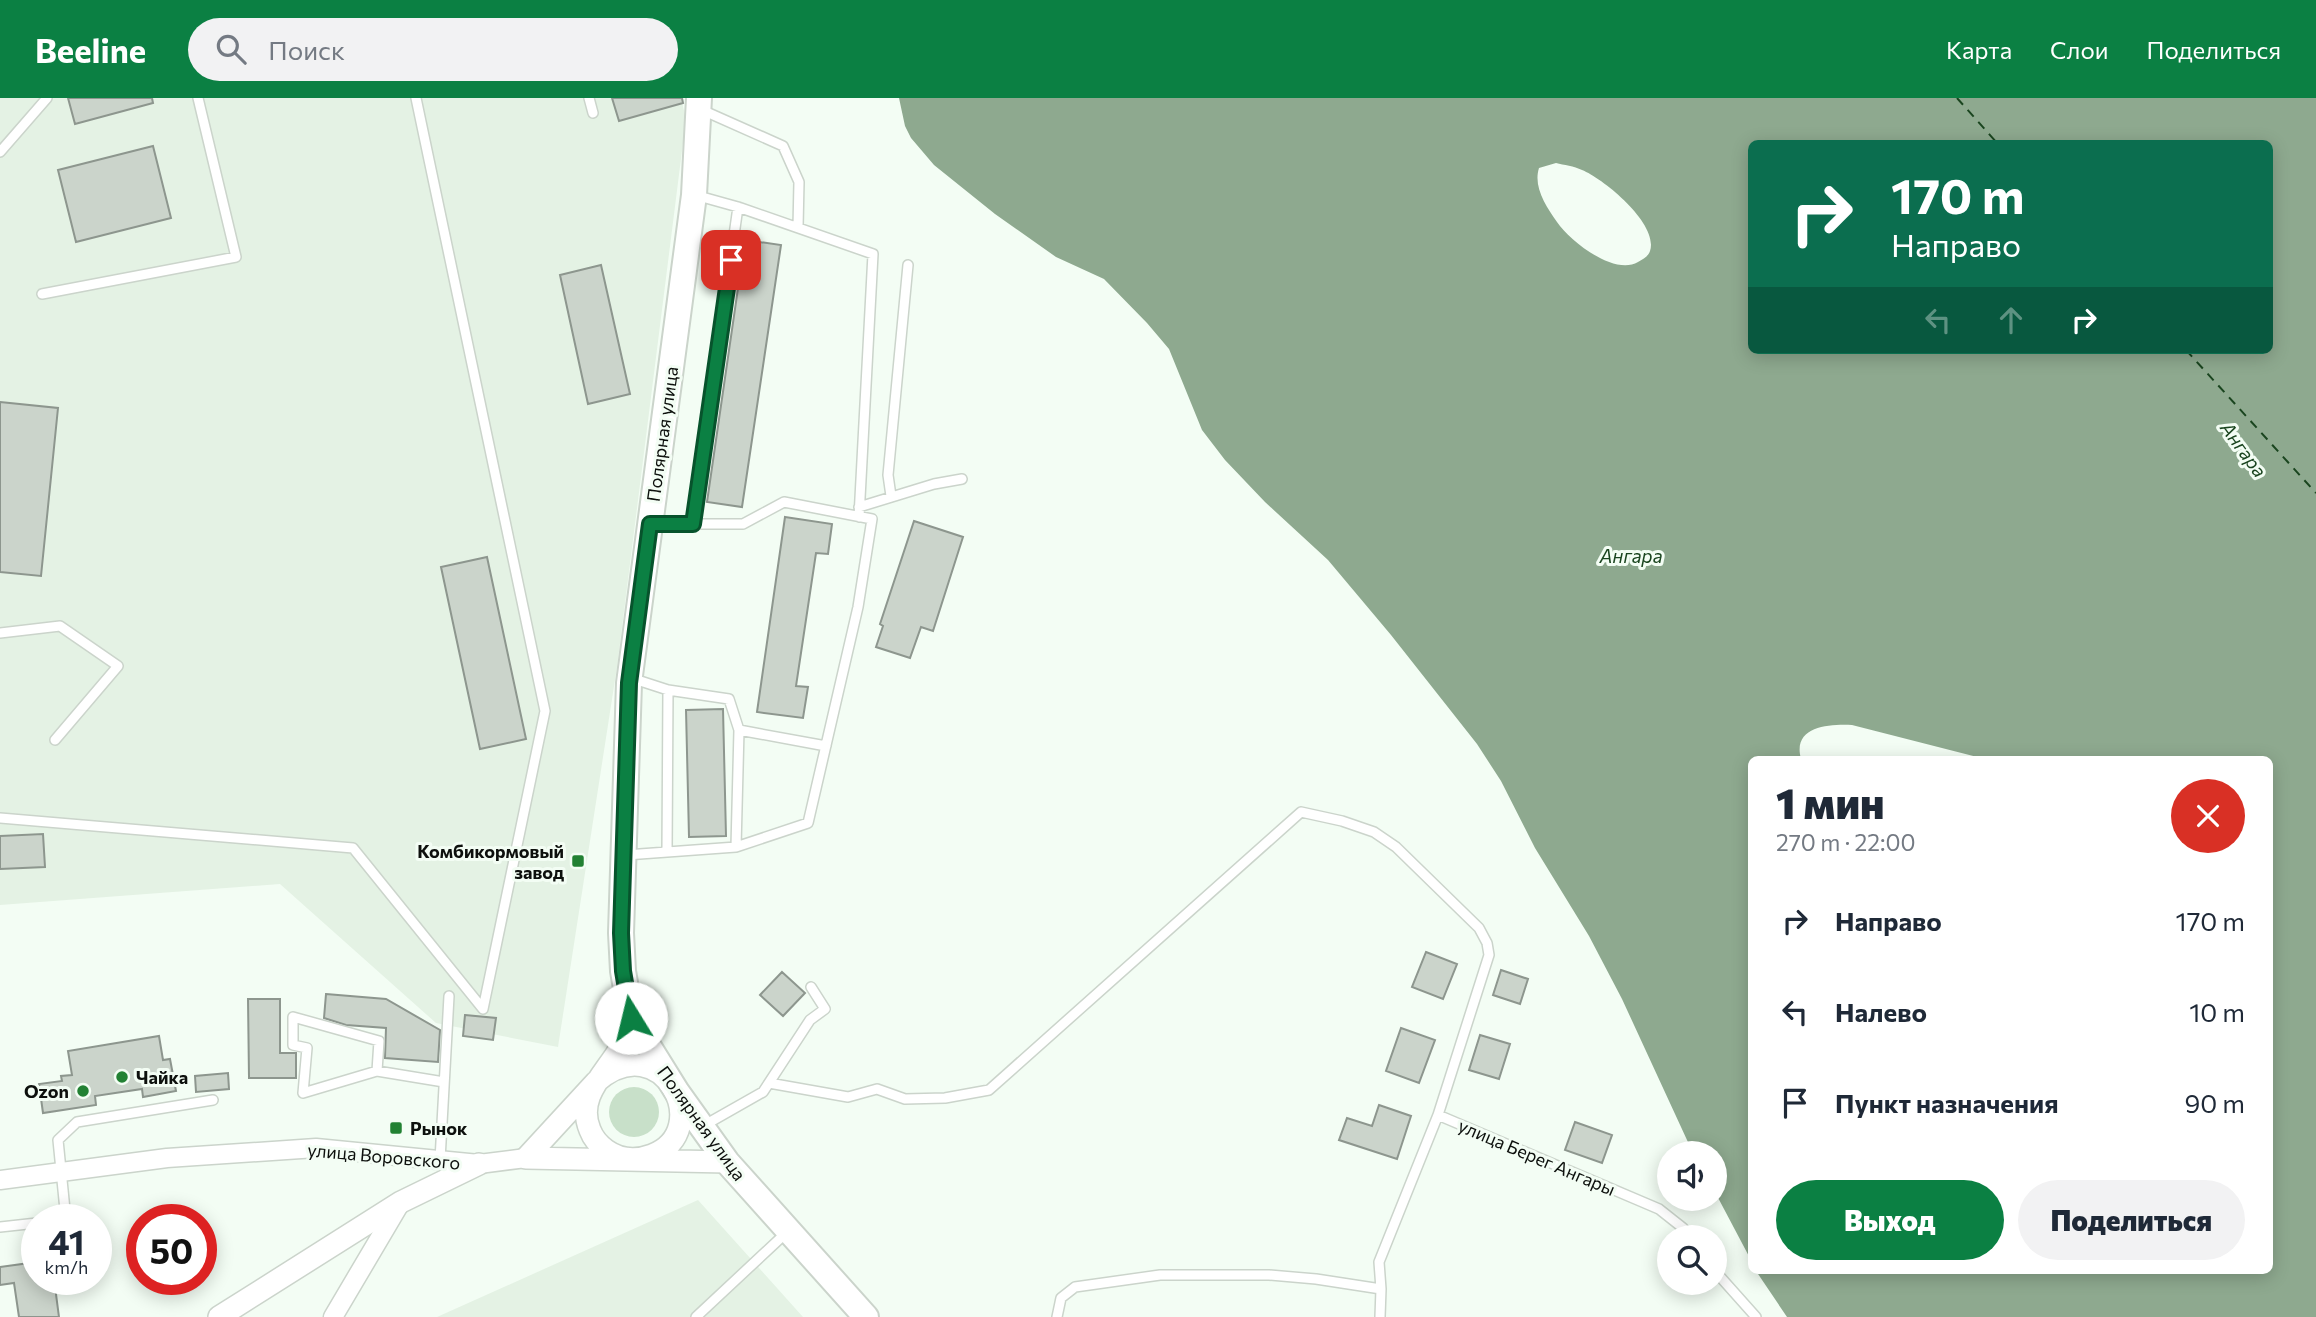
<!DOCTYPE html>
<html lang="ru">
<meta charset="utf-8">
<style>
:root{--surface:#fff;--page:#f2f2f3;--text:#1f2937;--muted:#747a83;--accent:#0b8043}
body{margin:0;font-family:Commissioner,sans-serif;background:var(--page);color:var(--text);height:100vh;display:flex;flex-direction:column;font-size:26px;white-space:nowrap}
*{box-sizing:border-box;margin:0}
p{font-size:23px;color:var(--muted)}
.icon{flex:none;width:38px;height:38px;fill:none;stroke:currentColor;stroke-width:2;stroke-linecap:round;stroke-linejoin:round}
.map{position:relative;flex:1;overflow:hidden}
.drawer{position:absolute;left:1748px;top:658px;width:525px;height:518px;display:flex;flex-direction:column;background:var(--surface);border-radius:10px;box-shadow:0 4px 18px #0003}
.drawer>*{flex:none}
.top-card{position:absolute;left:1748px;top:42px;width:525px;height:214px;border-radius:10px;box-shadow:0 4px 18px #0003;background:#0b6e4f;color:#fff;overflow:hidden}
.buttons{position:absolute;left:1657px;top:1043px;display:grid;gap:14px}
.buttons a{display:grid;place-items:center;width:70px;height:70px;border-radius:50%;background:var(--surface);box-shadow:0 4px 18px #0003;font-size:35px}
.speed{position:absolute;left:21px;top:1106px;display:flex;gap:14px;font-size:35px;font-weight:700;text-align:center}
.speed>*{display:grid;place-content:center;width:91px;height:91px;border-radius:50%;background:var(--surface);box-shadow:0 4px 18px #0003;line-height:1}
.speed small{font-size:18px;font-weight:400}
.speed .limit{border:10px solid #d22;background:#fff;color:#111}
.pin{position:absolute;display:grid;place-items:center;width:60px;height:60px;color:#fff;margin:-30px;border-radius:14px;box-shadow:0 4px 10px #0006}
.me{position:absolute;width:77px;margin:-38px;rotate:351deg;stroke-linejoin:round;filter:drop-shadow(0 0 5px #0008)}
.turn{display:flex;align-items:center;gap:24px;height:147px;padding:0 28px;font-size:32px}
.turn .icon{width:91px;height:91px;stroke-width:2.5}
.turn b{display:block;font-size:49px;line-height:60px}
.lanes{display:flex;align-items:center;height:66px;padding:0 28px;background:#0003;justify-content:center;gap:35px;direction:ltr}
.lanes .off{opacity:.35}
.round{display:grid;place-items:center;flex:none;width:74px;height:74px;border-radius:37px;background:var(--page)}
.head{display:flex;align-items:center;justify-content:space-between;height:119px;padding:0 28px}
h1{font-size:42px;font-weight:800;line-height:52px}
.button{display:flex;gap:14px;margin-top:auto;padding:14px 28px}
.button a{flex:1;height:80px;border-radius:42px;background:var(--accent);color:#fff;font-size:28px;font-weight:800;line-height:80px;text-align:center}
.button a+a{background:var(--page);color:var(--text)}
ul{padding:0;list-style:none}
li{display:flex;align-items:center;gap:21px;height:91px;padding:0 28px}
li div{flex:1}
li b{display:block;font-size:26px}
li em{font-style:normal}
header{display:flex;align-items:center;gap:42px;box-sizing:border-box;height:98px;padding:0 35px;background:var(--accent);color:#fff}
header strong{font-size:33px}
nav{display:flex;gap:38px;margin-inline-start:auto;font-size:24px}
.search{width:490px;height:63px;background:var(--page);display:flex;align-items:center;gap:18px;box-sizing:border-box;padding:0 24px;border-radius:38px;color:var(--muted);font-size:26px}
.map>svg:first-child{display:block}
.built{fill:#e4f2e4}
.green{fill:#c8e0c9}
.water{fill:#8ea98f;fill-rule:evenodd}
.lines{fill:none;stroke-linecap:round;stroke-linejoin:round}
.ferry{stroke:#1a451f;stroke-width:2;stroke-dasharray:9 7;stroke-linecap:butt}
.building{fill:#cbd4cb;stroke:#8d968e;stroke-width:2}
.service-casing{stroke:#cbd4cb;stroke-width:12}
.minor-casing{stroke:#cbd4cb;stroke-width:21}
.tertiary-casing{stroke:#cbd4cb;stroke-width:24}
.secondary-casing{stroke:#cbd4cb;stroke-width:28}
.service{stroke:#fff;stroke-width:9}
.minor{stroke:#fff;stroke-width:18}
.tertiary{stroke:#fff;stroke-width:21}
.secondary{stroke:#fff;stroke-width:24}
.route-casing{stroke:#07532c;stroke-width:18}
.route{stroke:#0b8043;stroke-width:12}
.poi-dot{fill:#228133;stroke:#f3fdf4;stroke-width:2.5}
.labels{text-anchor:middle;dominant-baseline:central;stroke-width:6;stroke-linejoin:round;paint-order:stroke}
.street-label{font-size:18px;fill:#0d100d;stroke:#f3fdf4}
.poi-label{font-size:18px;font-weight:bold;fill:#0d100d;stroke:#f3fdf4;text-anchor:end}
.water-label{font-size:19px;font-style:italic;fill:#1a451f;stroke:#f3fdf4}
</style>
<header>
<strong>Beeline</strong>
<div class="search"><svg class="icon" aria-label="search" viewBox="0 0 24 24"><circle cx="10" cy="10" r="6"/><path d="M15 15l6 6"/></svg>Поиск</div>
<nav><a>Карта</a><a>Слои</a><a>Поделиться</a></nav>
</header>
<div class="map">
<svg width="2316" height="1219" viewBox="0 0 2316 1219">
<rect width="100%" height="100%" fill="#f3fdf4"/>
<path class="built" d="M0,0H681L686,21L617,569L558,949L436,925L280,786L0,807Z
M698,1102L803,1219H437Z"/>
<path class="green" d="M609 1014a25 25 0 1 1 50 0a25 25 0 1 1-50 0Z"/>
<path class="water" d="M899,0H2316V1219H1787L1756,1173L2270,1172V662L1985,661L1852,627C1829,626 1792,628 1801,661L1752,662V1164L1715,1094V1055H1693L1622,901L1589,838L1535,750L1501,683L1477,646L1391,537L1328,462L1265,404L1225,362L1202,332L1169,251L1147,225L1104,181L1056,159L995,116L934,67L911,40L905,28ZM1752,46H2270V252H1752ZM1556,65C1564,67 1574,68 1582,72C1604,81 1659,126 1650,153C1648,159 1643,161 1638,164C1614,178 1570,143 1557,124C1546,108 1533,89 1539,70Z"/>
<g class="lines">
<path class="ferry" d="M1957,0L1998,46
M2186,252L2316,395"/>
</g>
<path class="building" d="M68,0H152L153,5L75,26Z
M612,0H682L683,5L619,23Z
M153,48L171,120L76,144L58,72Z
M745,142L781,147L742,409L707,404Z
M601,167L630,296L588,306L560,177Z
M0,304L58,310L41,478L0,474Z
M785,419L832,426L828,456L816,455L796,588L808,589L803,620L757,614Z
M914,423L963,439L933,533L921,529L910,560L876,549L883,528L880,526Z
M487,459L526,641L480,651L441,469Z
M723,611L726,738L689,739L686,612Z
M43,736L45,769L0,771V738Z
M1426,854L1457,866L1443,901L1412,889Z
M1501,872L1528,881L1520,906L1493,897Z
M782,874L805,895L783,918L760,897Z
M326,896L386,901L440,932L438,964L385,960L386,930L346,927L324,920Z
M248,901H280V955H296V980H249Z
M465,917L496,920L493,942L463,938Z
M1401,930L1435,942L1419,985L1386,973Z
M1480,937L1510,946L1499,981L1469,972Z
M159,938L163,962L170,961L176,993L143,999L142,991L95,998L96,1007L43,1015L39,986L62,983L61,978L72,977L68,953Z
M228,975L229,991L196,994L195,978Z
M1379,1007L1411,1018L1397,1061L1339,1042L1347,1020L1372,1028Z
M1575,1024L1612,1037L1602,1065L1565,1052Z
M37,1164V1181H54L59,1219H19L14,1185L0,1187V1169Z"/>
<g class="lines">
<defs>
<path id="service" d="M589,0L593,15
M702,12L783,48L799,84L798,129
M0,54L47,0
M695,97L738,109L873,156L859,419
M42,196L236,159L198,0
M891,398L888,377L908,167
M859,409L934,386L962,381
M693,426L738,109
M0,535L60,528L118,568L55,642
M631,580L668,592L667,754
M668,592L729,601L739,632L826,648
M0,720L353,750L483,911L545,613L416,0
M736,749L739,632
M626,757L736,749L808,725L858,509L872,421L784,404L743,426H652
M377,973L303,995L307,950L293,947V919L379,943L377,973L444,984
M769,985L848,999L877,991L905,1001L945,1000L989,992L1301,714L1342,723L1374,734L1396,749L1479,830L1487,845L1489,857L1438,1017
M703,1028L763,994L810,922L825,911L811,889
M440,1062L449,898
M66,1122L58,1042L77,1024L213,1002
M0,1129L37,1125
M1715,1173L1756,1219
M696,1219L787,1134
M1057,1219L1061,1200L1075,1189L1160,1177H1269L1316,1181L1381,1191L1379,1164L1438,1017L1659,1111L1683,1130L1690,1139
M1380,1219L1381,1191"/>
<path id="minor" d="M0,1082L167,1060L316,1050L479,1066L526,1060
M333,1219L401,1104"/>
<path id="tertiary" d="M526,1060L596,984C662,926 716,1033 652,1057C636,1063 620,1062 606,1052C599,1047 593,1040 590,1032C576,999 605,976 620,950C625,941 628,930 631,920
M526,1060L727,1064
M219,1219L401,1104L479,1066"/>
<path id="secondary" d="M699,0L694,97L629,585L621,835L623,873L631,920L677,994L727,1064L866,1219"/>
</defs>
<use href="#service" class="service-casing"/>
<use href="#minor" class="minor-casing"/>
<use href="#tertiary" class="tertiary-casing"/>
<use href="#secondary" class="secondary-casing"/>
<use href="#service" class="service"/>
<use href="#minor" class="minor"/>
<use href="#tertiary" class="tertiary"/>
<use href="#secondary" class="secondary"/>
</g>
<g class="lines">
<defs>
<path id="route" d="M631,920L623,873L621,835L629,585L650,426H693L731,162"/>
</defs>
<use href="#route" class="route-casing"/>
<use href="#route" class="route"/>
</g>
<g class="poi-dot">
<rect x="571" y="756" width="14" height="14" rx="3.5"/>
<circle cx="122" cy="979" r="7"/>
<circle cx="83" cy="993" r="7"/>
<rect x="389" y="1023" width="14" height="14" rx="3.5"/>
</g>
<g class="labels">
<g class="street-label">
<text transform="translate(662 336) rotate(-82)">Полярная улица</text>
<text transform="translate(702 1025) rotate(54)">Полярная улица</text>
<text transform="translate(384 1058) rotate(5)">улица Воровского</text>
<text transform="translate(1537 1059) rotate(23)">улица Берег Ангары</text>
</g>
<g class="poi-label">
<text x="564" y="753">Комбикормовый<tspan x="564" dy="21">завод</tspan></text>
<text x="136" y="979" text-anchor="start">Чайка</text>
<text x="69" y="993">Ozon</text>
<text x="410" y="1030" text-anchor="start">Рынок</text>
</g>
<g class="water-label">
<text transform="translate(2244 351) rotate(54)">Ангара</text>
<text x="1631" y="457">Ангара</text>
</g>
</g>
</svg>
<div class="buttons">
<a><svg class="icon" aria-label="sound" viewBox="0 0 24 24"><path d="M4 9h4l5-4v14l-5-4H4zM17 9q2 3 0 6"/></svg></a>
<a><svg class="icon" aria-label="search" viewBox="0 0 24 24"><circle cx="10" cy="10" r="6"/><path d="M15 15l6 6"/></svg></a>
</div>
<div class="speed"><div>41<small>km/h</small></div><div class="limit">50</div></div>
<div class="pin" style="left:731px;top:162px;background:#d93025"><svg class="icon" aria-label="arrive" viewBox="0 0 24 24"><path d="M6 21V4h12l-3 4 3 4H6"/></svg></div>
<svg class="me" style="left:631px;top:920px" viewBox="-20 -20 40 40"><circle r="19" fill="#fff"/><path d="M0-13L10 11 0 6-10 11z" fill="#0b8043"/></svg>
<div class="top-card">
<div class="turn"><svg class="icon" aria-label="right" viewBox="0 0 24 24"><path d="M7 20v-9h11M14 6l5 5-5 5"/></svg><div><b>170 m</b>Направо</div></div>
<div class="lanes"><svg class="icon off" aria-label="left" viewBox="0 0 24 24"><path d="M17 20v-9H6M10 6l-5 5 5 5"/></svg><svg class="icon off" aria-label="ahead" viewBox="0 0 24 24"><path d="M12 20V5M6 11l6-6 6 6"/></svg><svg class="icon" aria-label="right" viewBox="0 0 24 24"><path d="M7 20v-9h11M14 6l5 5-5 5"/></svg></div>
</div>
<section class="drawer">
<div class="head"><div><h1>1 мин</h1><p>270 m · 22:00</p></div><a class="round" style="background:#d93025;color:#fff"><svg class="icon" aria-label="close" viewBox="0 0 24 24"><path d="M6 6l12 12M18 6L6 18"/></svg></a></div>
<ul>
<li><svg class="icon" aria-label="right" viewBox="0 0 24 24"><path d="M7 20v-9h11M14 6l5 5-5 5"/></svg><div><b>Направо</b></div><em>170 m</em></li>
<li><svg class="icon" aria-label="left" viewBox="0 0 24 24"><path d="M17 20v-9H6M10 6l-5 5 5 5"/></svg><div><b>Налево</b></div><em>10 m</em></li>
<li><svg class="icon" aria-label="arrive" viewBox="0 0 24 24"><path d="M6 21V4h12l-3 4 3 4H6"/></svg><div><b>Пункт назначения</b></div><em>90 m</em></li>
</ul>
<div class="button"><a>Выход</a><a>Поделиться</a></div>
</section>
</div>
